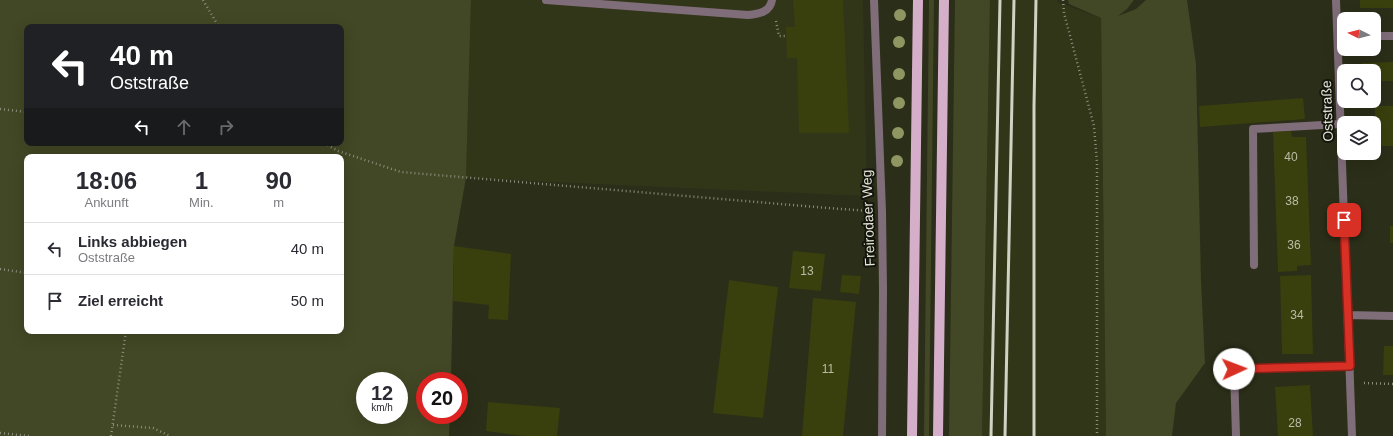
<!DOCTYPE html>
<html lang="de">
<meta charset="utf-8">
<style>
:root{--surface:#fff;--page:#f7f7f7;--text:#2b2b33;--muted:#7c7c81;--line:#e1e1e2}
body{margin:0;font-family:Arial,sans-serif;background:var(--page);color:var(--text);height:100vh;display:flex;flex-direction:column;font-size:15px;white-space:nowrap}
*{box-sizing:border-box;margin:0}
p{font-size:13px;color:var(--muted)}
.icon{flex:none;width:22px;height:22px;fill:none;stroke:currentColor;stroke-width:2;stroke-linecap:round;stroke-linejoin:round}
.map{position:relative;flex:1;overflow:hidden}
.drawer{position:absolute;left:24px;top:154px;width:320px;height:180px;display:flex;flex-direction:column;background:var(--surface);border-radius:8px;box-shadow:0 4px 16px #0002}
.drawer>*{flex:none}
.hud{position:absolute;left:24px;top:24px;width:320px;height:122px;border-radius:8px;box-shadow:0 4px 16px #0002;background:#202124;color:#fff;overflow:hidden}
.needle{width:26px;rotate:276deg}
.fabs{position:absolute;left:1337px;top:12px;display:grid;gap:8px}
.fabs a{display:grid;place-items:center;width:44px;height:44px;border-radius:8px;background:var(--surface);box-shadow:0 4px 16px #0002;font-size:20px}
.speed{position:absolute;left:356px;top:372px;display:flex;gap:8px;font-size:20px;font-weight:700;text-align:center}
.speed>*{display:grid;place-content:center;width:52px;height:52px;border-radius:50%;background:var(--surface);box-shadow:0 4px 16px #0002;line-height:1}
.speed small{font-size:10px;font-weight:400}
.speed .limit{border:6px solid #d22;background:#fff;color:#111}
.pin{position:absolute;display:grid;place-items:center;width:34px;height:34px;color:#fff;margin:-17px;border-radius:8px;box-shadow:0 2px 6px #0006}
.me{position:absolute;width:44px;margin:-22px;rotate:88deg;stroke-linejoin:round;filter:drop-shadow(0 0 3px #0008)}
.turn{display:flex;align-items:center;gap:14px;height:84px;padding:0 20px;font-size:18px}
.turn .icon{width:52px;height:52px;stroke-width:2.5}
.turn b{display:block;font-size:28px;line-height:34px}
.lanes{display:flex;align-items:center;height:38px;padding:0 20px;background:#0003;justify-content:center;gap:20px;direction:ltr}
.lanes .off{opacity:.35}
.eta{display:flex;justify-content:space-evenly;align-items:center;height:68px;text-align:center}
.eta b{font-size:24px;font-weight:600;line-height:28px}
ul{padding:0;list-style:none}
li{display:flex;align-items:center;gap:12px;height:52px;padding:0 20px;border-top:1px solid var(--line)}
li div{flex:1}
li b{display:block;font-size:15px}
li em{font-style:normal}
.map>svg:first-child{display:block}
.built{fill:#323619}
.green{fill:#424725;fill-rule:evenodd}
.building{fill:#3a3f0e}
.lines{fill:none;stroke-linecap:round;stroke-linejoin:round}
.path{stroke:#8c8e7d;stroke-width:2.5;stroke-dasharray:1 3;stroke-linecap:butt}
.lane{stroke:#806d7a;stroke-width:8}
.street{stroke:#806d7a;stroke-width:8}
.primary{stroke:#d5aeca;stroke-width:10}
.rail{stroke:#d0d2c3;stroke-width:3}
.tree{fill:#8f9662}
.route-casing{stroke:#8d1f18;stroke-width:10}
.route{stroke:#d93025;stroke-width:7}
.labels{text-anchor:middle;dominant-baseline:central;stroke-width:4;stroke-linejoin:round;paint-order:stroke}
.number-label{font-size:12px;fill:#babda6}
.street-label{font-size:14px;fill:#e5e7d9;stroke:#14150c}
</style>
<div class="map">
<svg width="1393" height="436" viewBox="0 0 1393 436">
<rect width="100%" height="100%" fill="#2b2e18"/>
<path class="built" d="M471,0H863L867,196L466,178Z
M990,0H1057V2L1101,18L1106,436H982Z"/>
<path class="green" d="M0,0H471L466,178L454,246L451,381H425V415H450L449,436H0ZM27,27H341V143H27ZM27,157H341V331H27ZM365,381H399V415H365Z
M929,0H934L929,436H924Z
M955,0H990L982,436H949Z
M1068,0H1134L1127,9L1118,16L1136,9L1146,0H1187L1196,64L1201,280L1205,363L1176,403L1172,436H1106L1101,18L1069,4Z"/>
<path class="building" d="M793,0H843L849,133H799L797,58H787L786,27H795Z
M1360,0H1393V8H1360Z
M1393,62V81H1374V71H1363L1362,63Z
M1303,98L1305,119L1200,127L1199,106Z
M1375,106H1393V146H1375Z
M1291,131L1292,137H1306L1311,265L1297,266V271L1278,272L1273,132Z
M1390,226H1393V243H1390Z
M454,246L511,254L508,320L488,319L489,305L453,301Z
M793,251L825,254L821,291L789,288Z
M842,275L861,276L859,294L840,292Z
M1311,275L1313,354H1282L1280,276Z
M729,280L778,287L763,418L713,413Z
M813,298L856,302L843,436H802Z
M1384,346H1393V375H1383Z
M1310,385L1313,436H1278L1275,387Z
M488,402L560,408L557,436H524L486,431Z"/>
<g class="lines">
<path class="path" d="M203,0L219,27
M1063,0L1064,13L1094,126L1097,163V436
M776,21L779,36H786
M0,109L27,112
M324,143L338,151L401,172L828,208L869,211
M0,269L27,273
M1364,383L1393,384
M113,425L153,428L170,436
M0,433L29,436
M111,436L126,331"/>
<path class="lane" d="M1254,265L1253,129L1340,124
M1236,436L1234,369L1350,366"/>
<path class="street" d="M546,0L748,15C759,14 770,12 772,0
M874,0L882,211L883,290L882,436
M1336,0L1352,436
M1374,36H1393
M1348,315L1393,316"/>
<path class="primary" d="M912,436L918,0
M938,436L944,0"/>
<path class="rail" d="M991,436L1000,0
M1005,436L1014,0
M1034,436V106L1036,0"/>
</g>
<g class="tree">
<circle cx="900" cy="15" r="6"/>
<circle cx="899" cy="42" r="6"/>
<circle cx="899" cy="74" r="6"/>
<circle cx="899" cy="103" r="6"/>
<circle cx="898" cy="133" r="6"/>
<circle cx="897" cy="161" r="6"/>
</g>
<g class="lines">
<defs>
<path id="route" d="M1234,369L1350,366L1344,220"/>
</defs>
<use href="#route" class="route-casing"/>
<use href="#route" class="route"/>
</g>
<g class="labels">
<g class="number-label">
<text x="1291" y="157">40</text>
<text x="1292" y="201">38</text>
<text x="1294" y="245">36</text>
<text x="807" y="271">13</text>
<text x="1297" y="315">34</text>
<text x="828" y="369">11</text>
<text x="1295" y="423">28</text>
</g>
<g class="street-label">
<text transform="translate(1327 111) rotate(-92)">Oststraße</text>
<text transform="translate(868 218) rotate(-92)">Freirodaer Weg</text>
</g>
</g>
</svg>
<div class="fabs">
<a><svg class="needle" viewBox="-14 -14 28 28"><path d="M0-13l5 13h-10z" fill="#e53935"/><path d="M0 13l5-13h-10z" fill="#7c7c81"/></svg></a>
<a><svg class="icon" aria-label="search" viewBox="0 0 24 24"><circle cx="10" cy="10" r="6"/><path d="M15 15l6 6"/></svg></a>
<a><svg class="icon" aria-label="layers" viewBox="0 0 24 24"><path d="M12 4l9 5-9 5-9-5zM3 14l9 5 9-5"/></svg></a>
</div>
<div class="speed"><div>12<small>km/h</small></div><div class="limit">20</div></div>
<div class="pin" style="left:1344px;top:220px;background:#d93025"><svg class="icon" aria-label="arrive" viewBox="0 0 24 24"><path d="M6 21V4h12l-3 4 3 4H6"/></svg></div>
<svg class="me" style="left:1234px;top:369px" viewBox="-20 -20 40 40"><circle r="19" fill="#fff"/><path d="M0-13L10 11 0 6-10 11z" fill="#d93025"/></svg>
<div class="hud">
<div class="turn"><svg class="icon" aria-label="left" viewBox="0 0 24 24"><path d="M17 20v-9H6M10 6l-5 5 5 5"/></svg><div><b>40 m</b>Oststraße</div></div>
<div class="lanes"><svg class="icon" aria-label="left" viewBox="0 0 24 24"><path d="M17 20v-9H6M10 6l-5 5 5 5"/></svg><svg class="icon off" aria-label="ahead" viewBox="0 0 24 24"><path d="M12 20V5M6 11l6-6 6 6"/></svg><svg class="icon off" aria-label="right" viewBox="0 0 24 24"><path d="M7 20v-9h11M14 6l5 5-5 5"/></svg></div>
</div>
<section class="drawer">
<div class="eta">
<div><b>18:06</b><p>Ankunft</p></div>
<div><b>1</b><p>Min.</p></div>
<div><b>90</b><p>m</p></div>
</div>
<ul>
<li><svg class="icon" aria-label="left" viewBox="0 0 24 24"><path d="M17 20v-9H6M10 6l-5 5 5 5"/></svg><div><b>Links abbiegen</b><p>Oststraße</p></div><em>40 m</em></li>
<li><svg class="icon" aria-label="arrive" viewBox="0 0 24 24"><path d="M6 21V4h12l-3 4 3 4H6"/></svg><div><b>Ziel erreicht</b></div><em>50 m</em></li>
</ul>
</section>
</div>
